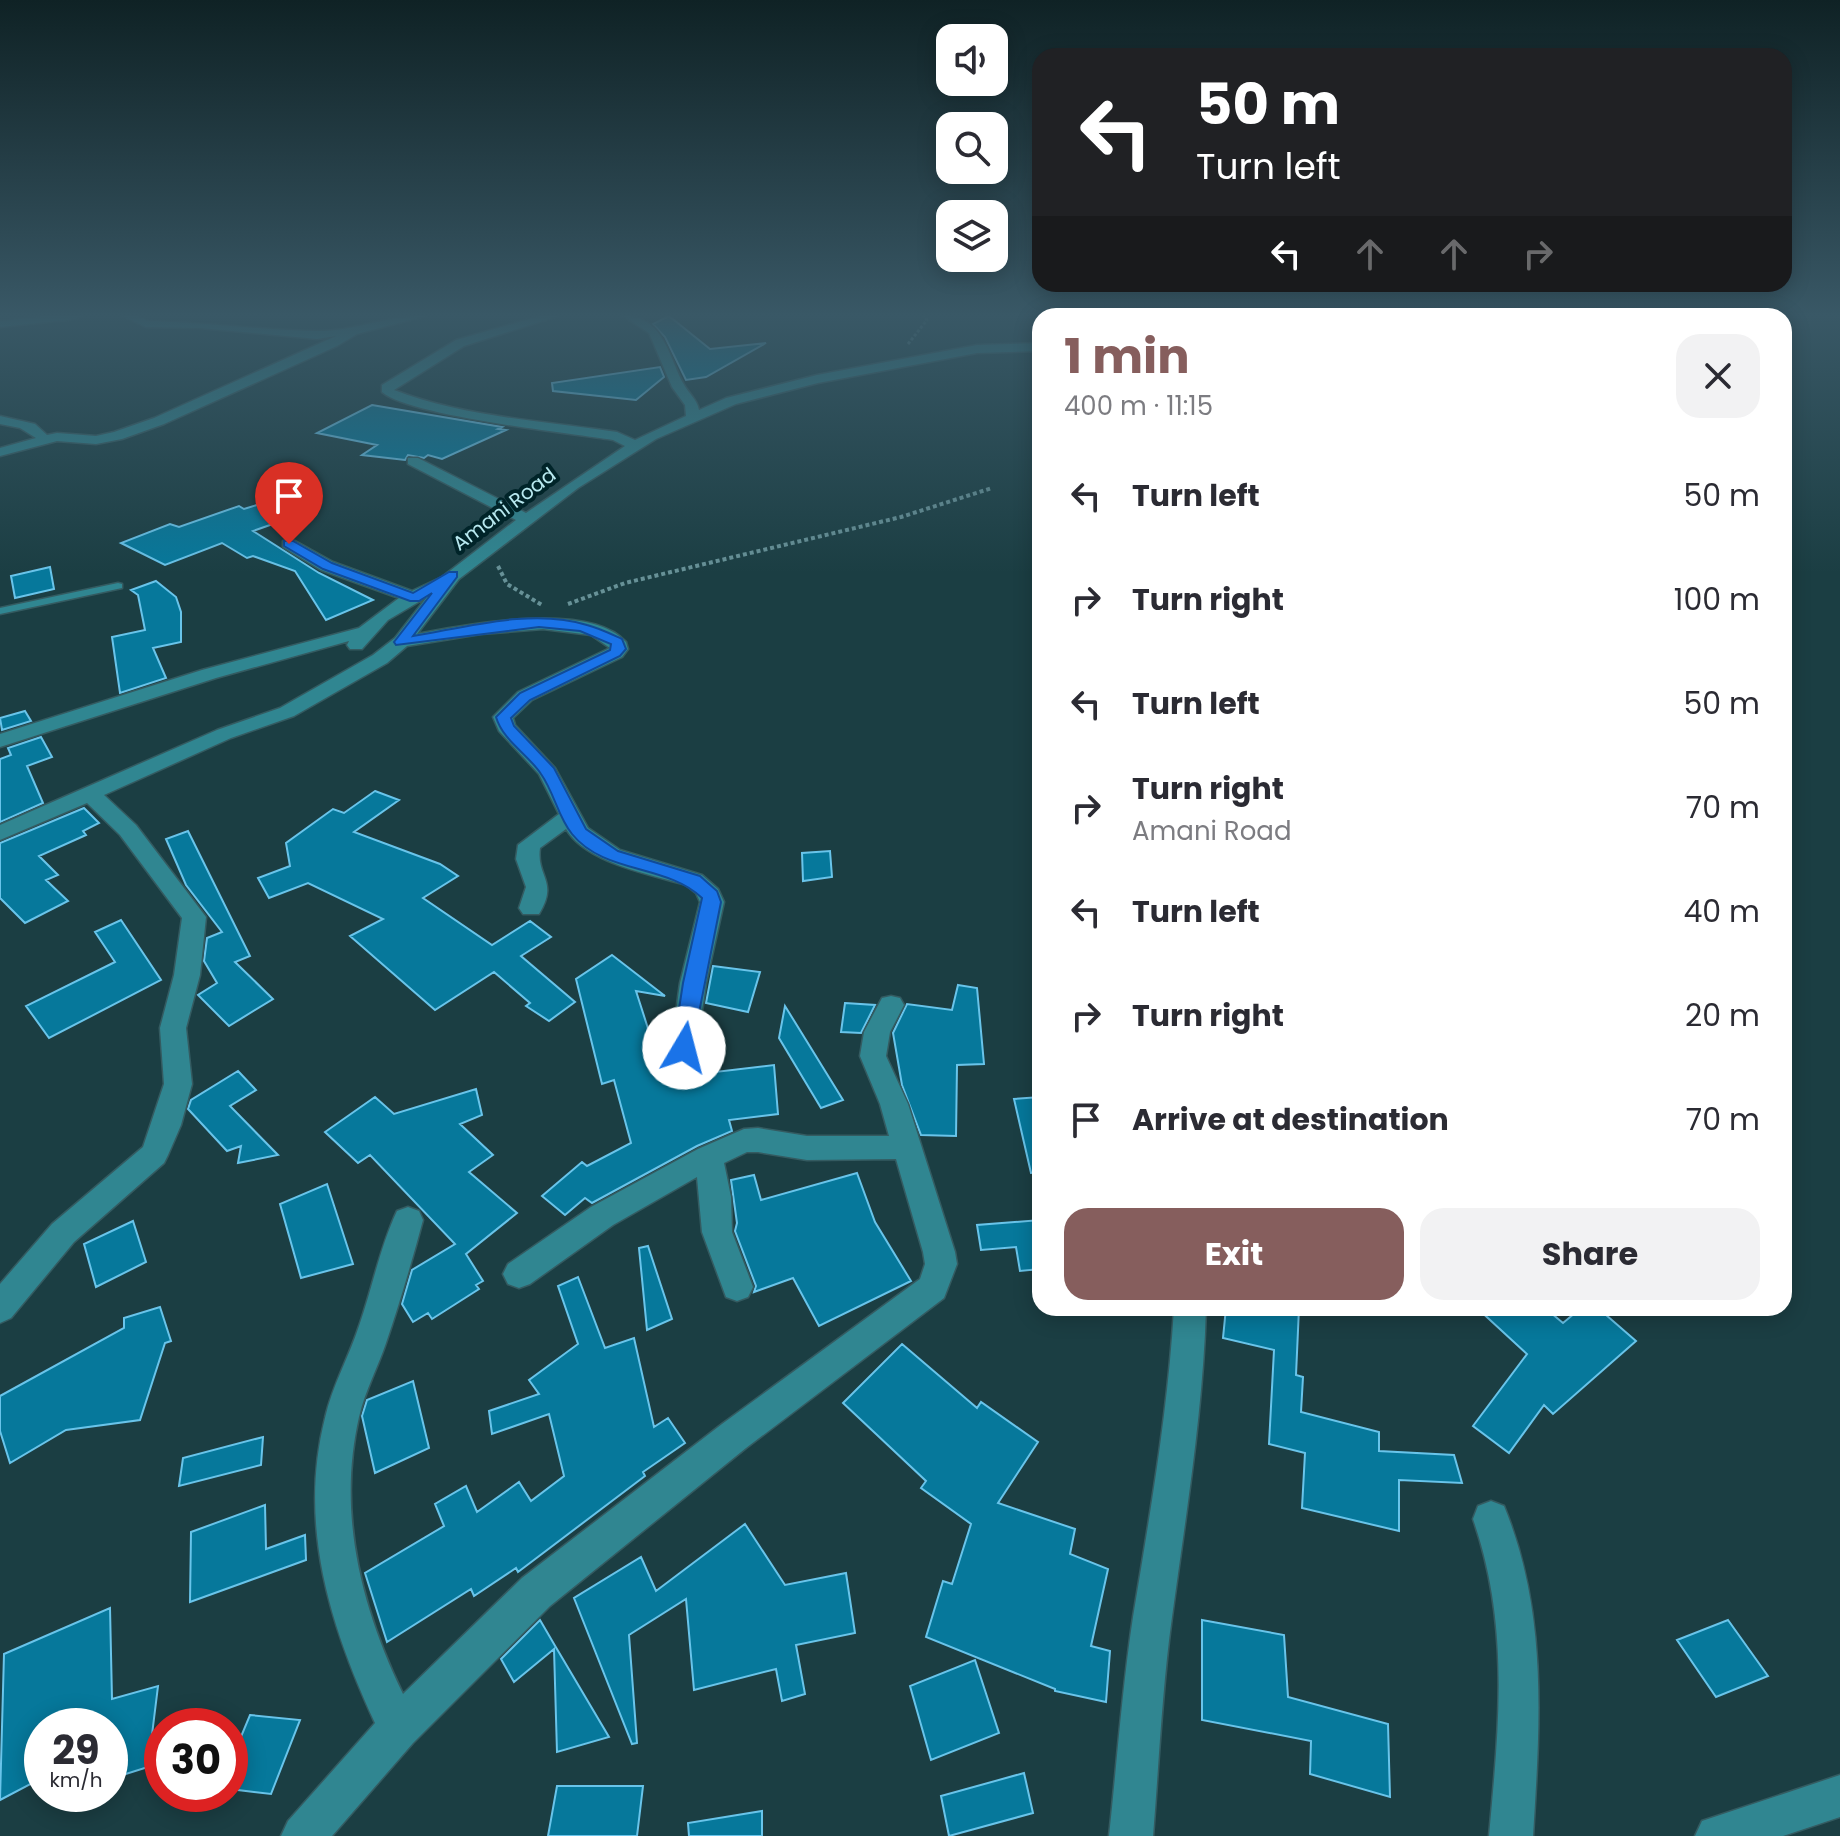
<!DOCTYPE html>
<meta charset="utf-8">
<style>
:root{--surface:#fff;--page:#f2f2f3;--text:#2b2b33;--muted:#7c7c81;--accent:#865e5d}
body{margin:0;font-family:Poppins,sans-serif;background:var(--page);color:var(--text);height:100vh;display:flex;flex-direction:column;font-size:30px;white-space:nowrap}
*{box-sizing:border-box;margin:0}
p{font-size:26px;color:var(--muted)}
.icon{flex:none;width:44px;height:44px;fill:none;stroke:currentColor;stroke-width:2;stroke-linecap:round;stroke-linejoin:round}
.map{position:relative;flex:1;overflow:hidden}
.sheet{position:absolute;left:1032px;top:308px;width:760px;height:1008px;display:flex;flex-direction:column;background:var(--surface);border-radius:24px;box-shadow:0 4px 20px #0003}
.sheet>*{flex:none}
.top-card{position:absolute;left:1032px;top:48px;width:760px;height:244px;border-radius:24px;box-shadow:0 4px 20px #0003;background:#202124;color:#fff;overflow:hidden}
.controls{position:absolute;left:936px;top:24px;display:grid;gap:16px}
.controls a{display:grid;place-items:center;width:72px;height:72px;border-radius:16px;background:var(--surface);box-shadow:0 4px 20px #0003;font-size:40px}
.speed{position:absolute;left:24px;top:1708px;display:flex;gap:16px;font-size:40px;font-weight:700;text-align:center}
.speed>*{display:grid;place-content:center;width:104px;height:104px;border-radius:50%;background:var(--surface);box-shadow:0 4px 20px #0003;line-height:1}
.speed small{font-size:20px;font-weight:400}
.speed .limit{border:12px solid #d22;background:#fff;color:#111}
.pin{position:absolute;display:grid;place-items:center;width:68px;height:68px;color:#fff;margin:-82px -34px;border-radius:50% 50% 50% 0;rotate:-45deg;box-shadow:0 0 8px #0007}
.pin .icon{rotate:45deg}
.me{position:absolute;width:88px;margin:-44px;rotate:8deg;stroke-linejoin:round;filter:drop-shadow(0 0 6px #0008)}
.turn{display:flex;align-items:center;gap:28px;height:168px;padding:0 32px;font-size:36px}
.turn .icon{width:104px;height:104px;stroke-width:2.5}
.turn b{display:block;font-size:56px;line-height:68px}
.lanes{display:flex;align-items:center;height:76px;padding:0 32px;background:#0003;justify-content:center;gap:40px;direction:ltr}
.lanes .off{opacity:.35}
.round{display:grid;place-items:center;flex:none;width:84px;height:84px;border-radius:24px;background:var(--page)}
.summary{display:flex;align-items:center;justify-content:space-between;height:136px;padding:0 32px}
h1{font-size:48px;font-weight:700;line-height:60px;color:var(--accent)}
.cta{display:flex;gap:16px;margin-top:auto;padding:16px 32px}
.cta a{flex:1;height:92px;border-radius:24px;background:var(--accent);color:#fff;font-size:32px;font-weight:700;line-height:92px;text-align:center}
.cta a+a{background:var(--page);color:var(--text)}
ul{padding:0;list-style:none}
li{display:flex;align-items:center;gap:24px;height:104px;padding:0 32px}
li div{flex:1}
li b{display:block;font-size:30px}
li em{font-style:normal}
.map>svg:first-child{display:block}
.building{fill:#06789b;stroke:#69c4ea;stroke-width:2}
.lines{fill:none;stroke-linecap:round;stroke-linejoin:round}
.lane-casing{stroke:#345b61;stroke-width:3}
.street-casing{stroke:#345b61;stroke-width:3}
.path-far1{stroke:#679197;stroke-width:3;stroke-dasharray:3 2;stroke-linecap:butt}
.path{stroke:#679197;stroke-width:4;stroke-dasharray:4 3;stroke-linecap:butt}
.lane{fill:#308691;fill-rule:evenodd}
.street{fill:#308691;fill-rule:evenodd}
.route{fill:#1a73e8;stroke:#114b97;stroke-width:2}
.labels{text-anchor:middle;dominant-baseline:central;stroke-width:8;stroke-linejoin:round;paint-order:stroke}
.far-street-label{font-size:20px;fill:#b8e9f0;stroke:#002429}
</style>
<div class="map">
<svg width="1840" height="1836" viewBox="0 0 1840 1836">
<rect width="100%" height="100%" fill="#1b3e43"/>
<path class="building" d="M669,316L710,349L766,343L706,377L686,380L665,337L653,324Z
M660,367L664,377L636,400L553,391L552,383Z
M372,405L502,427L498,429L506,430L442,459L428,455L424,458L408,455L405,460L362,455L377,445L317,433Z
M285,496L310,511L253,531L319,573L373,600L326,620L295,571L253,556L247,558L222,543L165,565L121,543L170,524L179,527L239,506L244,509Z
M50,567L54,589L15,598L11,576Z
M156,581L176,597L181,612V642L153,648L166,678L120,693L112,637L145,630L138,595L131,590Z
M25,711L31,721L2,730L0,718Z
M41,737L52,757L27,766L43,803L0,822V759L11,755L8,748Z
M375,791L399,800L354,832L440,864L458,876L423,898L492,945L530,921L551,937L521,956L575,1002L549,1021L526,1006L530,1003L494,972L435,1010L350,936L383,919L308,883L269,898L258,878L290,866L286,843L333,809L344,813Z
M84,808L99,823L83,831L86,835L39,856L58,875L46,880L68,901L25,923L0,898V843Z
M188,831L250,956L235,962L273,999L229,1026L198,995L217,983L204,961L207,938L222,932L186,885L166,839Z
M830,851L832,877L803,881L802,853Z
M121,920L161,980L49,1038L26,1006L115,962L95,932Z
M612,955L665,996L636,991L661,1069L667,1058L673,1077L774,1065L778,1114L729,1120L732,1131L697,1146L592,1203L585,1198L565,1215L542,1196L582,1162L587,1166L631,1143L614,1080L602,1084L576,979Z
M713,966L760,972L748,1012L706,1003Z
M958,985L977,988L984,1064L957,1065L956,1136L921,1135L902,1085L893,1033L907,1004L952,1010Z
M845,1003L875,1005L861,1033L841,1032Z
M785,1006L843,1100L821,1108L779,1038Z
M238,1071L256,1090L230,1106L278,1155L238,1163L241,1146L227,1151L188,1109L191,1100Z
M476,1089L482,1115L460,1124L493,1155L469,1172L517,1213L466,1254L483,1281L476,1285L479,1289L432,1319L428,1313L413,1322L402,1304L412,1270L455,1244L370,1155L358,1163L325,1132L375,1097L394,1114Z
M1040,1097V1172L1031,1173L1014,1099Z
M857,1173L875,1222L911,1281L819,1326L793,1278L754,1292L756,1286L735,1231L737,1223L731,1180L754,1175L761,1200Z
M327,1184L353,1264L301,1278L280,1204Z
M1040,1220V1269L1020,1271L1016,1247L981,1250L977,1225Z
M133,1221L146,1262L96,1287L84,1244Z
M648,1246L672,1319L647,1330L639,1248Z
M578,1277L605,1348L634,1338L654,1427L668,1418L685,1443L643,1472L645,1476L518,1572L516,1568L474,1596L471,1589L387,1642L365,1573L444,1526L435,1504L466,1486L477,1512L519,1482L531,1501L564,1476L549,1414L492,1434L489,1411L539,1394L529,1380L578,1344L558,1286Z
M160,1307L171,1341L165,1343L140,1420L66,1430L10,1463L0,1431V1396L124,1328V1318Z
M1226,1308H1299L1296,1375L1303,1377L1301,1412L1379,1432V1451L1454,1455L1462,1483L1399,1480V1531L1302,1508L1305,1453L1269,1444L1274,1350L1223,1338Z
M1477,1308H1545L1563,1323L1581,1308H1598L1636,1341L1553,1414L1544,1405L1509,1453L1473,1426L1527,1354Z
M902,1344L977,1408L981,1402L1038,1442L998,1503L1075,1529L1070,1554L1108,1569L1091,1646L1110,1651L1106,1702L1055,1691V1689L926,1637L943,1581L952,1584L971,1524L921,1488L926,1481L843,1403Z
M413,1381L429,1448L375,1473L362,1416L367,1400Z
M263,1437L261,1465L179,1486L183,1458Z
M265,1505L266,1549L305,1535L306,1560L190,1602L191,1532Z
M745,1524L785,1585L846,1573L855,1633L796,1645L805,1694L782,1701L776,1669L694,1690L686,1599L629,1635L637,1743L632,1744L574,1598L641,1557L656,1591Z
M110,1608L112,1699L158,1686L148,1767L110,1779V1726H42V1778L0,1800L4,1654Z
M540,1620L554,1644L609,1737L557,1752L554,1649L514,1682L501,1659Z
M1202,1620L1284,1635L1288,1697L1388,1724L1390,1797L1310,1774L1311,1741L1202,1720Z
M1728,1620L1768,1676L1716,1697L1677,1640Z
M975,1660L999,1733L931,1760L910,1686Z
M250,1715L300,1720L271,1794L230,1789V1763Z
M1024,1773L1033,1813L949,1836L941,1796Z
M557,1786H643L637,1836H548Z
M762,1811V1836H689L688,1823Z"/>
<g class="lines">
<defs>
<path id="lane" d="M118,583L122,584V588L0,614V608Z"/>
<path id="street" d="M45,316H82L76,319L0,327V321Z
M123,316H138L148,321C204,322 259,330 315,331C352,332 388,315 425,316L357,334L337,346L164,424L122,439L96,444L57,441L0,456V448L36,438L20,428L0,424V416L35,424L47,435L57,433L96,436L114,432L154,418L336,336L317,339L200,328L146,327Z
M540,316H558L464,346L394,390C463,417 544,421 617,432L635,440L686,416L685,405L672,387L649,333L623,316C663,316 668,354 683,383C688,393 697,399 699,410L726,398L817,375L977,345L1040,343V351L977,353L818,383L736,404L656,439L578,488L459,579L417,634C466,625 589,600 626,642L628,649L622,657L532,700L513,718L515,725L555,768L588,828L620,850L702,875L718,889L724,902L706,983L697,1048L693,1055L684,1058L675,1055L671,1048L680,983L700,902L696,893L686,885C650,874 586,863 566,829L540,848C536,877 559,881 539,914H523L519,908L526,887L516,859L518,845L559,814L539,774L499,731L493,717L518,692L610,648L591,635L543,629L481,634L407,646L387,663L294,716L231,738L104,795L136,825L206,917L200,975L186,1028L192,1084L181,1125L168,1155L164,1163L74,1242L11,1318L0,1323V1284L52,1224L143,1147L164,1084L160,1028L174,975L182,918L120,835L87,803L0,840V825L217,730L280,708L373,655L395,638L427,597L388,620L362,649H350L347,645L349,641L216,678L0,747V734L202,670L359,628L399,598L321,570L283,547V541H295L333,562L412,591L442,577L516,520L408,464V458H418L526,513L625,446L613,440C568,433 410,416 382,392V385L456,340Z
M891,996L900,998L904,1005L890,1032L886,1056L908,1104L955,1252L957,1264L944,1298L746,1448L550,1606L413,1743L332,1836H281L288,1821L375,1723C330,1626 298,1525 325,1418C332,1386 349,1357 359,1326C372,1289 380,1247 397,1211L408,1207L419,1211L423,1220C412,1261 400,1302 386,1343C378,1367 365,1391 359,1417C337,1513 361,1607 403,1694L522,1578L722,1424L920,1279L925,1264L923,1252L896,1159L807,1160L758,1152H747L724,1163L731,1197L732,1232L753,1287L748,1297L737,1301L726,1297L702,1232L697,1177L613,1225L530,1284L519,1288L508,1284L503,1274L508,1264L591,1207L698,1149L744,1129L758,1128L807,1136H889L880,1104L860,1056L864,1032L882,998Z
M1174,1308H1206C1203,1412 1186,1514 1172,1617C1162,1689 1159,1763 1153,1836H1109C1117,1763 1122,1689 1133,1617C1150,1514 1168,1412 1174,1308Z
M1491,1501L1504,1506C1548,1613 1540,1723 1533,1836H1489C1499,1726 1510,1625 1473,1519L1478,1506Z
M1840,1775V1817L1783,1836H1695L1702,1821Z"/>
</defs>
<use href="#lane" class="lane-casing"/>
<use href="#street" class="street-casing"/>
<path class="path-far1" d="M908,344L927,320L924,316"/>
<path class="path" d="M498,566L507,584L542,605
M568,604L625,583L901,517L992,488"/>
<use href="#lane" class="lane"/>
<use href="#street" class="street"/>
</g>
<linearGradient id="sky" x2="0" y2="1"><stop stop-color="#0f2225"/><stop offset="0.55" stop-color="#395866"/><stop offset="1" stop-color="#395866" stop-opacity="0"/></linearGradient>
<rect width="1840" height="573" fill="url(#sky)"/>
<path class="route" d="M284,541H293L332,563L413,593L449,572H457V577L413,636C467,627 533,608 587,625C599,628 611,634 622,639L626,649L620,656L530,700L511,718L514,726L554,768L586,829L618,851L700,876L717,891L721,902L691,1053H676L673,1048L683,983L702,898C667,864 604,874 572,834C558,817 554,792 541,774C528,754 503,741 496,717L520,693L610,650L611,644L580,631L539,627L396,645L394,642L432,593L419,601H410L323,569L284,546Z"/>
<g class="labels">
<g class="far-street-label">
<text transform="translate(504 509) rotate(-37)">Amani Road</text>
</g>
</g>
</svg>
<div class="controls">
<a><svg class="icon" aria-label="sound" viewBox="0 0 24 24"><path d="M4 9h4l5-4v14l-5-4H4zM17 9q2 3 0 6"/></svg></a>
<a><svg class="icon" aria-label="search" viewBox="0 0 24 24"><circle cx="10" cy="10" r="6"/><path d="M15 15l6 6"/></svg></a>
<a><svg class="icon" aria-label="layers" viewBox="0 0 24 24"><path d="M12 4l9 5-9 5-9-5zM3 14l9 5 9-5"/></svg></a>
</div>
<div class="speed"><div>29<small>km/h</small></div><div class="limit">30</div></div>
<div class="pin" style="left:289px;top:544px;background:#d93025"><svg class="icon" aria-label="arrive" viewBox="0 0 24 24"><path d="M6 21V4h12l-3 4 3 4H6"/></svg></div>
<svg class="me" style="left:684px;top:1048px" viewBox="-20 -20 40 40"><circle r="19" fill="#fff"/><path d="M0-13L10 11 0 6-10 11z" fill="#1a73e8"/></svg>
<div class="top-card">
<div class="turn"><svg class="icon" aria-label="left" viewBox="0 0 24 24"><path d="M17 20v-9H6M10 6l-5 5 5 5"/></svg><div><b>50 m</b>Turn left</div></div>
<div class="lanes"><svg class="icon" aria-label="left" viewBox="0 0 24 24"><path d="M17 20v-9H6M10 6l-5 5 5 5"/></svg><svg class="icon off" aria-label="ahead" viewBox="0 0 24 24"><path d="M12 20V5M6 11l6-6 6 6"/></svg><svg class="icon off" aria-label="ahead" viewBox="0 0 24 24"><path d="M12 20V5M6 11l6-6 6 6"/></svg><svg class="icon off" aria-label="right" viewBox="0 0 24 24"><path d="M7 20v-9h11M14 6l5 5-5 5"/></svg></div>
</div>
<section class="sheet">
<div class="summary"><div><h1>1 min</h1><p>400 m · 11:15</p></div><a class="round"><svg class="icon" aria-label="close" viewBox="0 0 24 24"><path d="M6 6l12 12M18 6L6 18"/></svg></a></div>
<ul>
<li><svg class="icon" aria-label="left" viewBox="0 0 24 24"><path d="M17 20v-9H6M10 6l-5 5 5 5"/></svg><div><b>Turn left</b></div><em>50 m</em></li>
<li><svg class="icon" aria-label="right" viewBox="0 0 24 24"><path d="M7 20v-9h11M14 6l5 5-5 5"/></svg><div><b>Turn right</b></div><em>100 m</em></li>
<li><svg class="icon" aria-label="left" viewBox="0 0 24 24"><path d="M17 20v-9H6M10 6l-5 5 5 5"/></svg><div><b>Turn left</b></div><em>50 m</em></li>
<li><svg class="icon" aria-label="right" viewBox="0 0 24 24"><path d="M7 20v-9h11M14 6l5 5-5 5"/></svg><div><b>Turn right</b><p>Amani Road</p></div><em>70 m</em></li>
<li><svg class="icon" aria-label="left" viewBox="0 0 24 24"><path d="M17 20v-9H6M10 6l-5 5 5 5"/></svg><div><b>Turn left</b></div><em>40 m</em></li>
<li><svg class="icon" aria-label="right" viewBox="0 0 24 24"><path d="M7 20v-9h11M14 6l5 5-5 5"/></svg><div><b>Turn right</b></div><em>20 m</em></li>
<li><svg class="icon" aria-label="arrive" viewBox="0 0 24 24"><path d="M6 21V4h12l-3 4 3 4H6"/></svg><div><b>Arrive at destination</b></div><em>70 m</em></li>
</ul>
<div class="cta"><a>Exit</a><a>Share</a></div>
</section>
</div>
